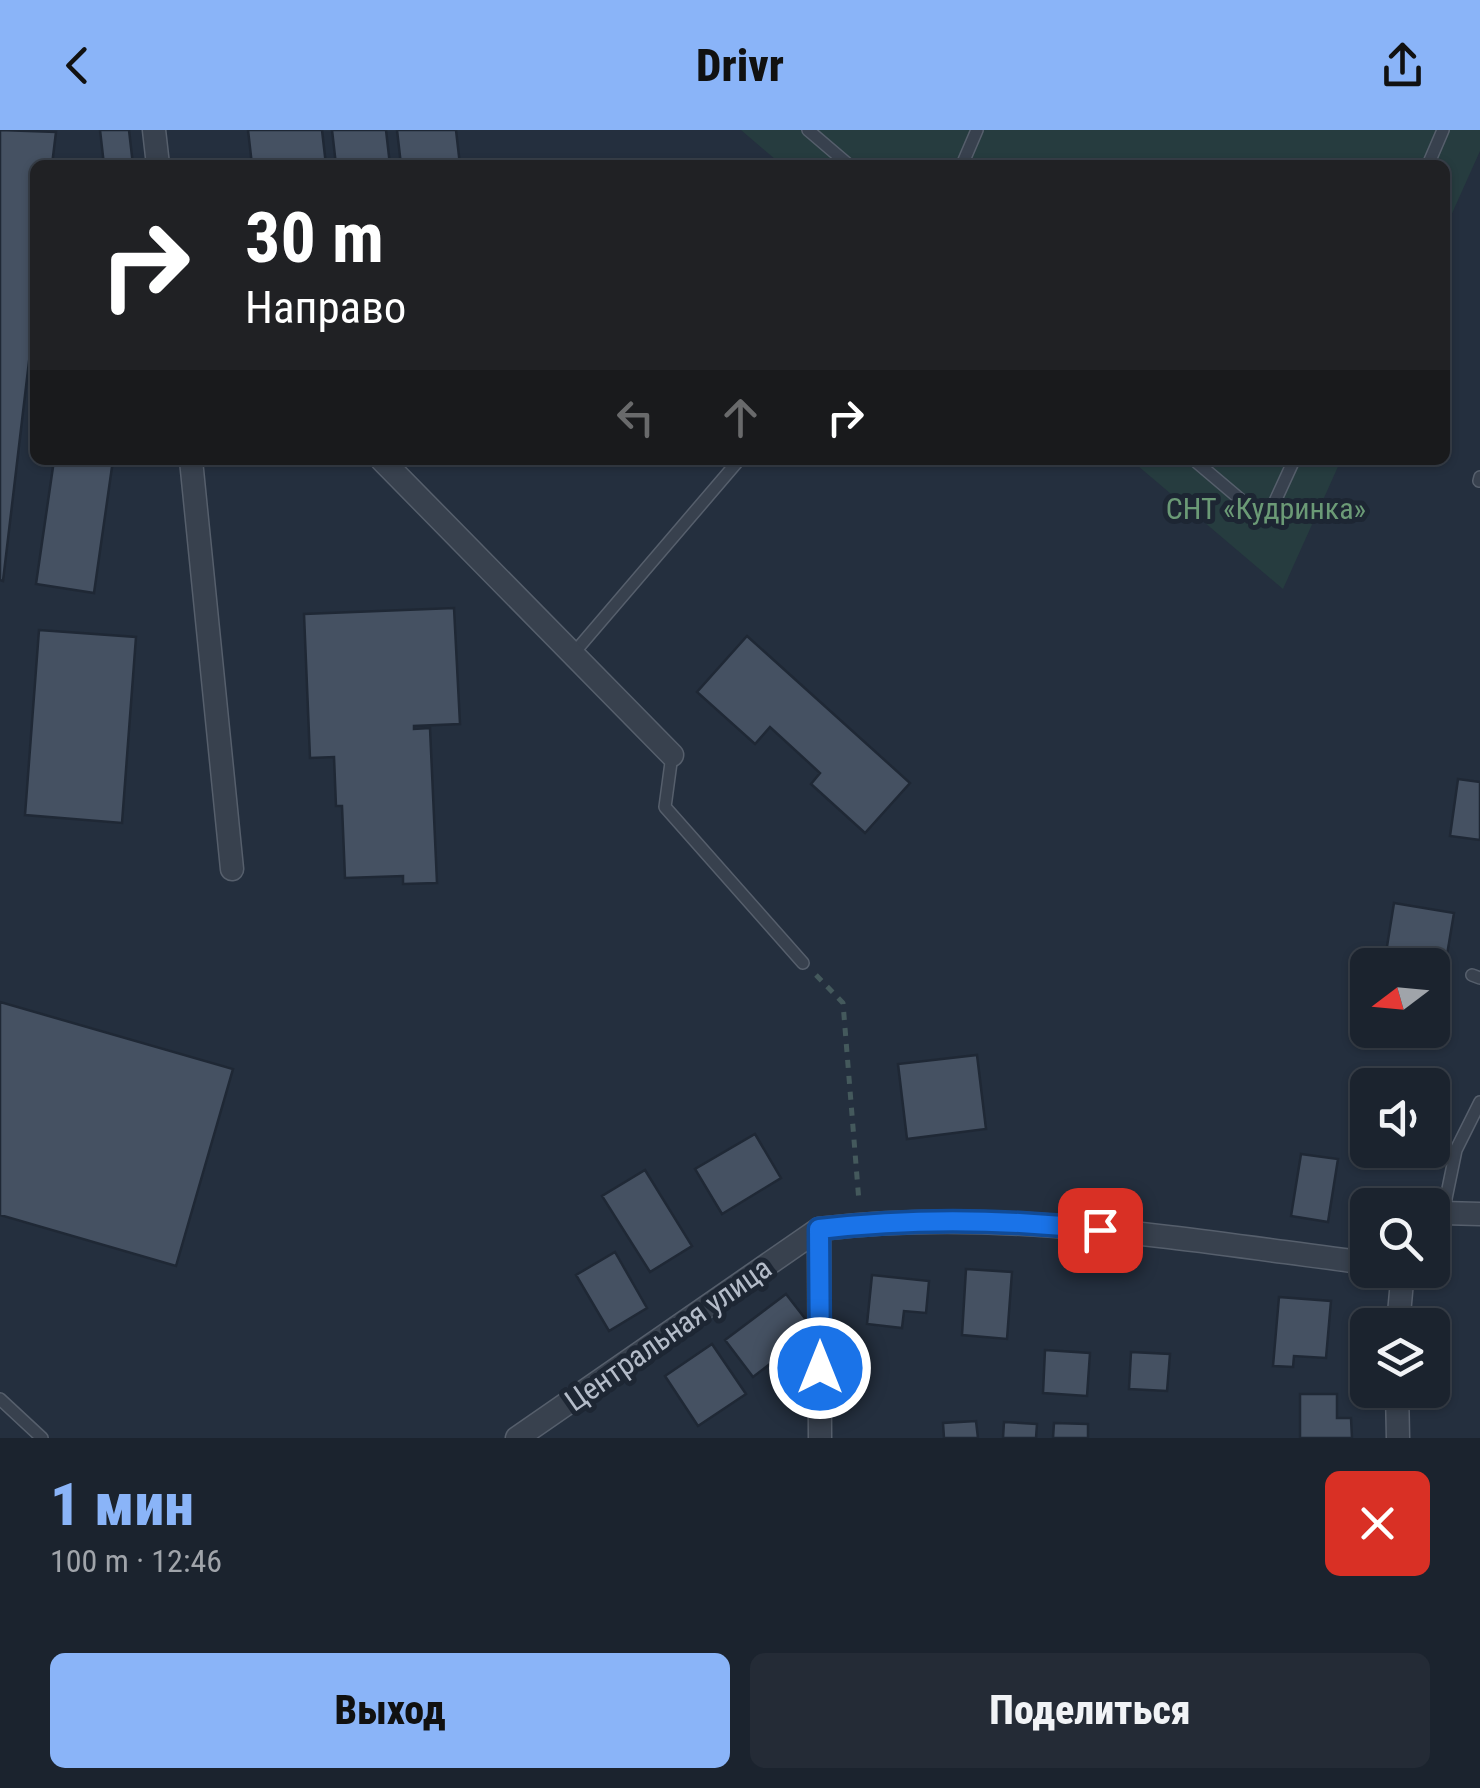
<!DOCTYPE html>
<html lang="ru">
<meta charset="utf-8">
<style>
:root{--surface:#1b232e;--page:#242b36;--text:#f1f3f6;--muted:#a0a4aa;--line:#39404a;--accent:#8ab4f8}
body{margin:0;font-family:"Roboto Condensed",sans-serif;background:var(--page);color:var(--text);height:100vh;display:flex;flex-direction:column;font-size:38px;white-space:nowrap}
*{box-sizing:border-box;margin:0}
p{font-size:32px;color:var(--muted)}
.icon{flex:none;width:55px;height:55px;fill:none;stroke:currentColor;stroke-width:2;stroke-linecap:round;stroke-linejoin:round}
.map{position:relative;height:1308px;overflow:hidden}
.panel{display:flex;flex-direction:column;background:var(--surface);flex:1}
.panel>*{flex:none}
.banner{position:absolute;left:30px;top:30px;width:1420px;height:305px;border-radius:15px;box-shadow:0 2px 8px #0004,0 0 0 2px var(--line);background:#202124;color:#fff;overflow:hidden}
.needle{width:65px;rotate:254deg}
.controls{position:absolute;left:1350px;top:818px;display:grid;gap:20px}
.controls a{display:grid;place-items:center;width:100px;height:100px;border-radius:15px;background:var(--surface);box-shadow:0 2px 8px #0004,0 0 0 2px var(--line);font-size:50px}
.pin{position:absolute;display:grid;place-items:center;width:85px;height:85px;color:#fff;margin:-42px;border-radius:20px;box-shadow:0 5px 15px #0006}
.me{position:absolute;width:110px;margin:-55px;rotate:0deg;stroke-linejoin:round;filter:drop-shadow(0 0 8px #0008)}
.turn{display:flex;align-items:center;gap:35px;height:210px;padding:0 50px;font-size:45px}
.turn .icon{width:130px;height:130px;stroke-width:2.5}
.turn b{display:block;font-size:70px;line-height:85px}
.lanes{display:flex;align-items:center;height:95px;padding:0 50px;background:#0003;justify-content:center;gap:50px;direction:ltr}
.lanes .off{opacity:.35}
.round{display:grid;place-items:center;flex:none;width:105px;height:105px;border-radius:15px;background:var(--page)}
.summary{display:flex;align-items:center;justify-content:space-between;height:170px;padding:0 50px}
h1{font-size:60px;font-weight:800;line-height:75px;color:var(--accent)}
.cta{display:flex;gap:20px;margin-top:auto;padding:20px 50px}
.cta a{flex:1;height:115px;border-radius:15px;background:var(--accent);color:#111;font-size:40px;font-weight:800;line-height:115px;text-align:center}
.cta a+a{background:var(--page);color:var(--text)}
header{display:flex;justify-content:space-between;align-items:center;height:130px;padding:0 50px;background:var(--accent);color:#111;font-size:45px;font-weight:800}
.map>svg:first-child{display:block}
.green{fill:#263c3f}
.building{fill:#455162;stroke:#1f2835;stroke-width:2.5}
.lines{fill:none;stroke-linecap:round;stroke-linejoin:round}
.lane-casing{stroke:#565f6c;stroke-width:14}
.street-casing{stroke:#565f6c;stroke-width:25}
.path{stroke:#44595c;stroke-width:5;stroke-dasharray:8 8;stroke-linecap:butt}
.lane{stroke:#38414e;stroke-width:11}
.street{stroke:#38414e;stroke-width:22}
.route-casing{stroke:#114b97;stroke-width:25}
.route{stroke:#1a73e8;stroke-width:18}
.labels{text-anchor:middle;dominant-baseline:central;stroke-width:10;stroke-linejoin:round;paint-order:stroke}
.park-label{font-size:30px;fill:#6b9a76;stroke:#1d2633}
.street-label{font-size:30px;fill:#b4bcc9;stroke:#1d2633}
</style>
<header><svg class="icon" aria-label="back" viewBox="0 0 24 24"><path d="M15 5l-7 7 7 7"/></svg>Drivr<svg class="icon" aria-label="share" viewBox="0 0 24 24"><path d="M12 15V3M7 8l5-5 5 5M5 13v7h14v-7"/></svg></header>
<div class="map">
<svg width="1480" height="1308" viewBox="0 0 1480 1308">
<rect width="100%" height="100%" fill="#242f3e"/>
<path class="green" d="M741,0H1480V21L1445,99V35H782Z
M1131,330H1341L1283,459Z"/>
<path class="building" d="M0,0L56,2L52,35H35V181L3,451L0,450Z
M100,0H129L133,35H104Z
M248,0H322L326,35H252Z
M332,0H386L390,35H336Z
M397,0H456L460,35H401Z
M54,330H113L94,463L36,454Z
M454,478L460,594L414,596V599L430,598L437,753L403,754V746L345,748L342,676H336L334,627L310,628L304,484Z
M39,500L136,507L122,693L25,685Z
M747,506L910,653L865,703L811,654L820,643L770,597L755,614L697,562Z
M1458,649L1480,652V710L1450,706Z
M1394,773L1454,783L1440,867L1432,866V835H1384Z
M0,872L233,939L176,1136L0,1085Z
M977,925L986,999L907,1009L898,934Z
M755,1004L781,1048L722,1084L695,1039Z
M1301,1024L1338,1029L1328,1092L1291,1086Z
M645,1040L692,1116L650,1142L602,1066Z
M615,1122L647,1178L609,1201L576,1145Z
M966,1139L1012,1142L1007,1209L962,1205Z
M872,1145L929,1151L926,1183L904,1181L902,1198L867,1194Z
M786,1164L814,1200L753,1247L725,1210Z
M1279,1167L1331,1171L1326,1228L1294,1226L1293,1237L1273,1236Z
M712,1214L746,1264L698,1296L665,1246Z
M1045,1220L1090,1223L1087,1266L1043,1263Z
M1131,1222L1170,1224L1167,1261L1129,1259Z
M1300,1264H1337V1288H1351L1352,1308H1300Z
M976,1291L978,1308H944L943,1293Z
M1004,1292L1037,1294L1036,1308H1003Z
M1054,1293L1088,1294V1308H1053Z"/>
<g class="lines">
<defs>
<path id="lane" d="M808,0L849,35
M962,35L977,0
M1428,35L1443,0
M1194,330L1266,391L1294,330
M1479,351L1480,347
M573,524L739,330
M672,625L665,677L803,833
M1472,845L1480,848
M1443,1083L1456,1020L1480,972
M0,1269L42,1308"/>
<path id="street" d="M154,0L158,35
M191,330L232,739
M382,330L672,625
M1432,1097L1443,1083L1480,1084
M819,1099L820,1308
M1398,1195L1403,1140
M1397,1260L1398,1308
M517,1308L819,1099C1002,1077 1186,1110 1368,1133"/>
</defs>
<use href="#lane" class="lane-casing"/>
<use href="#street" class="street-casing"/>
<path class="path" d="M816,845L843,873L859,1072"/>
<use href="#lane" class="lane"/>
<use href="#street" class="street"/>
</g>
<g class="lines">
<defs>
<path id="route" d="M820,1238L819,1099C911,1088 1007,1089 1100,1100"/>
</defs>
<use href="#route" class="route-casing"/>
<use href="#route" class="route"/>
</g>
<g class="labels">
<g class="park-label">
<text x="1266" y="378">СНТ «Кудринка»</text>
</g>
<g class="street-label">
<text transform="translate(668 1204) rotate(-35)">Центральная улица</text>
</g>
</g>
</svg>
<div class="controls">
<a><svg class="needle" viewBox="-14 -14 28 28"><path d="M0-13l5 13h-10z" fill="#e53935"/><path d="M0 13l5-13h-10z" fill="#a0a4aa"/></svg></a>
<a><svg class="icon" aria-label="sound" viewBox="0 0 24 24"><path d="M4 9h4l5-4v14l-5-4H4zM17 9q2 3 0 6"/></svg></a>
<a><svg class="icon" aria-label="search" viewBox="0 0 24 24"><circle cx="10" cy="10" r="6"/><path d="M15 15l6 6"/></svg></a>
<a><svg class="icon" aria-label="layers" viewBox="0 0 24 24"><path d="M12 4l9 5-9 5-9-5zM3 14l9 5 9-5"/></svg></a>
</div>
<div class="pin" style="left:1100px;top:1100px;background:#d93025"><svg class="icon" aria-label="arrive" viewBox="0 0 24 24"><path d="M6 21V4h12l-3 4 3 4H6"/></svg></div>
<svg class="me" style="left:820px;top:1238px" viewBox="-20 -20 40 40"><circle r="17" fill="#1a73e8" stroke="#fff" stroke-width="3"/><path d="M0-11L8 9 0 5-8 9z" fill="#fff"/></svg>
<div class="banner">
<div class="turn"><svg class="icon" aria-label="right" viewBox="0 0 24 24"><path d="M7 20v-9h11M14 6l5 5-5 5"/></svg><div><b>30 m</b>Направо</div></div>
<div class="lanes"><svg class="icon off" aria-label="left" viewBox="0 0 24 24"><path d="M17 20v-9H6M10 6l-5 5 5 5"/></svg><svg class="icon off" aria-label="ahead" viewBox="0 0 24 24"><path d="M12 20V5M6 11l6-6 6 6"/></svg><svg class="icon" aria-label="right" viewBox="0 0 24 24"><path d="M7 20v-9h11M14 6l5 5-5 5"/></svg></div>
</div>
</div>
<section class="panel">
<div class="summary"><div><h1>1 мин</h1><p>100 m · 12:46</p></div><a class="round" style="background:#d93025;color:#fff"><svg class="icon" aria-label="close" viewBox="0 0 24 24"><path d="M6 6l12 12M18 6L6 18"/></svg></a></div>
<div class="cta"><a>Выход</a><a>Поделиться</a></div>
</section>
